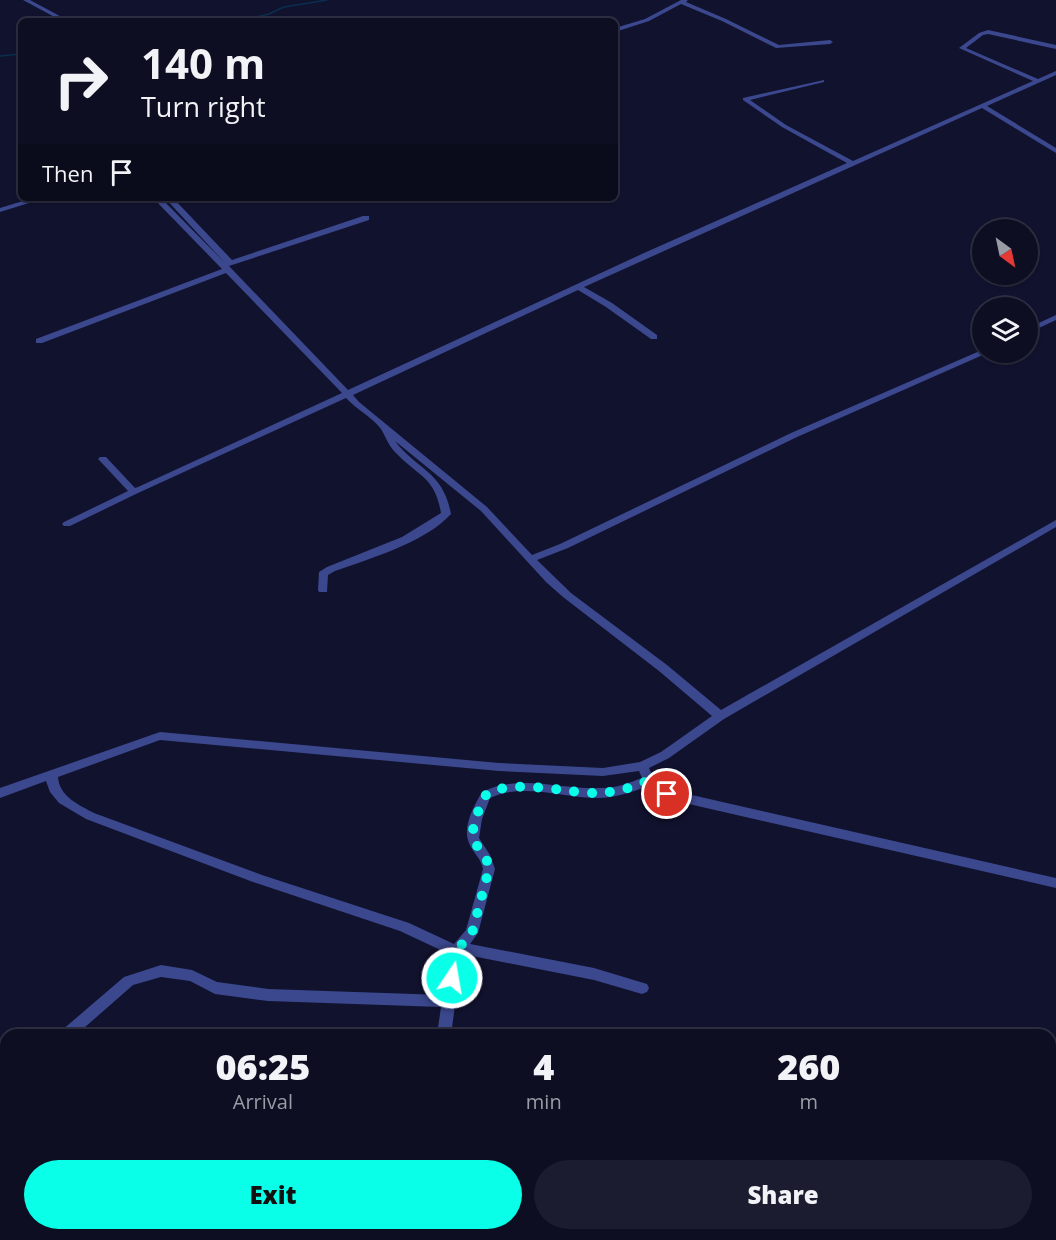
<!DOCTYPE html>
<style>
:root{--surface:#0d0e22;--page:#1b1c2f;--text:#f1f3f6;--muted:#9a9ca5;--line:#2d2e40;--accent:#0affe9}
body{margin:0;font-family:"Open Sans",sans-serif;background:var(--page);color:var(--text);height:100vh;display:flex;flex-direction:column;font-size:22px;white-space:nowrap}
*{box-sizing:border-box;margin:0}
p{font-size:20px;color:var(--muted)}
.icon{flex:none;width:33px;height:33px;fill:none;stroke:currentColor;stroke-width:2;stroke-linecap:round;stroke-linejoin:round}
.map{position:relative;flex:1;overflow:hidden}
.sheet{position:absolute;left:0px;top:1029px;width:1056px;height:212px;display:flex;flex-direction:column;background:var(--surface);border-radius:18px 18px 0 0;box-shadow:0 2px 4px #0004,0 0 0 2px var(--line)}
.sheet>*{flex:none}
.banner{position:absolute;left:18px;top:18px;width:600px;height:183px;border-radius:9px;box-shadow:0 2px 4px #0004,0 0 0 2px var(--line);background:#0d0e22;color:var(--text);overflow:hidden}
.needle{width:39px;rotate:147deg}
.tools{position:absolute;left:972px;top:219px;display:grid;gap:12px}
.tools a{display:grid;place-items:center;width:66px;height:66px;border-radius:50%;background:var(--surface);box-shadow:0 2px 4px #0004,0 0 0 2px var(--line);font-size:30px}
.pin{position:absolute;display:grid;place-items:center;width:51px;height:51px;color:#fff;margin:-26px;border:3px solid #fff;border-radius:50%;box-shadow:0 2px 6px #0007}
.me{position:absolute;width:66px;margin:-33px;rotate:12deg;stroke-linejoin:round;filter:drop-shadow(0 0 4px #0008)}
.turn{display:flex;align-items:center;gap:21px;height:126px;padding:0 24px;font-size:27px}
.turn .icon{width:78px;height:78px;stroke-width:2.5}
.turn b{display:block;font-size:42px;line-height:51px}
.then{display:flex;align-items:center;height:57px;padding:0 24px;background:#0003;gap:12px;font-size:22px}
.eta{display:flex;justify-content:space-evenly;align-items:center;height:102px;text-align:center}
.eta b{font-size:36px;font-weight:800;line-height:42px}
.action{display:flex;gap:12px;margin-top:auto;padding:12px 24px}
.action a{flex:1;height:69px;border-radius:36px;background:var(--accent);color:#111;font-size:24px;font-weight:800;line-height:69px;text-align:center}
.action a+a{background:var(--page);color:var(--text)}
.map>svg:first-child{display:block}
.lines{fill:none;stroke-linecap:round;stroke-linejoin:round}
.stream{stroke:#0a2f4e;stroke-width:1.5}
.street{fill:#3b488e;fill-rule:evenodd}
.route{stroke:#0affe9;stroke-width:10;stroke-dasharray:0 18}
</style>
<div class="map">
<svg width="1056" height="1240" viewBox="0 0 1056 1240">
<rect width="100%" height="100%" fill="#11122e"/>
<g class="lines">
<path class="stream" d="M239,21L269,14L284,7L327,0
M0,56L21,54"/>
<path class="street" d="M23,0H30L69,21H62Z
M681,0H688L686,2L726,19L779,45L830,40L833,42L830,44L776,48L722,21L681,4L649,21L615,32V28L645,19Z
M988,30L1056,45V49L988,34L983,35L966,48L1038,79L1056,71V75L987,106L1056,148V153L982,108L584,287L612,303L657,335V339H651L606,307L578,290L353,395L359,402L487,507L532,555L560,544L791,433L982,350V352H986L985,354L797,437L568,548L537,560L571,593L667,665L721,710L1056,520V527L724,719L669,758L649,768L653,777L670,790L1056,878V888L667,799L648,786C632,792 615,798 598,798C562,798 523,782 490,798L482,819L479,838L490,855L495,869L478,933L470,944L594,968L647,984L649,988L647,992L642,994L594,980L462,954L451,1035H437L441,1007L268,1001L215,994L190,981L161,977L133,985L76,1035H59L61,1031L124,977L161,965L192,970L217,982L268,989L443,995L449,954L400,931L253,882L86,819L59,803L50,792L46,781L0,798V788L160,732L499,763L603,768L640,762L661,752L712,716L659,671L563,597L546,582L481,511L395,441C418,471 443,471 451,514C426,542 369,559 335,571L328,575L327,592H319L318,590L319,572L327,567L402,537L441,513C435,476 417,476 395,452C388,445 385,435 381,429C373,418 356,409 346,398L138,493L70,526H64L62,524L64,522L128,491L100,461L98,459L100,457H106L135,488L138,487L342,393L226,273L42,343H36V339L222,269L153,198H161L225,263L165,198H173L232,260L363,216H369V220L229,266L348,390L644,253L847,163L782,127L743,100V98L824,80V82L750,100L786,125L853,161L1033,81L959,48L979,33ZM160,740L499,771L603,776L639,771L642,778C629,783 616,788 602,788C560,790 521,773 482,792C474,806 462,827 469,843C473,853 481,858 483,869L466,930L454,944L409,923L262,875L94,813C79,805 59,796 58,777Z
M33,198H45L0,212V208Z
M1056,315V320L1028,333V328Z
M6,1073V1089L0,1092V1076Z
M387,1234H403L402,1240H386Z"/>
</g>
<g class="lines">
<path class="route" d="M452,978L456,951L472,933L489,869C488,858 481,852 475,843C468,831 480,806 486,795C512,777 567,794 600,793C617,792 634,787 650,780L667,794"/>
</g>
</svg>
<div class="tools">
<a><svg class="needle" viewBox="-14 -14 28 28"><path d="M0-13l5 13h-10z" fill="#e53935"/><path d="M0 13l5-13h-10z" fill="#9a9ca5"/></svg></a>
<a><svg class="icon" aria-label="layers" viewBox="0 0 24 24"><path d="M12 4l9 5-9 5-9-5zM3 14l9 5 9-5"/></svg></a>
</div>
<div class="pin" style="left:667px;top:794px;background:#d93025"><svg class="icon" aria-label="arrive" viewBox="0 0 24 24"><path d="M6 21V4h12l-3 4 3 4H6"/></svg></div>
<svg class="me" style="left:452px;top:978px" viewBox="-20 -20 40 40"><circle r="17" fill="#0affe9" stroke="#fff" stroke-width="3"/><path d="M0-11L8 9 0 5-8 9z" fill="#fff"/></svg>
<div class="banner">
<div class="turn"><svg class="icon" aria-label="right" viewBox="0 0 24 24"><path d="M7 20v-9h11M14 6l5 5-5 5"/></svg><div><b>140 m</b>Turn right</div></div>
<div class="then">Then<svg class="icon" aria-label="arrive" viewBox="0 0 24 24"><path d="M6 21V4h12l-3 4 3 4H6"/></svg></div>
</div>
<section class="sheet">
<div class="eta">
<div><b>06:25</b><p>Arrival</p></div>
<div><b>4</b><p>min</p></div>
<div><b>260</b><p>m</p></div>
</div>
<div class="action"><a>Exit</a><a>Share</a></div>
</section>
</div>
